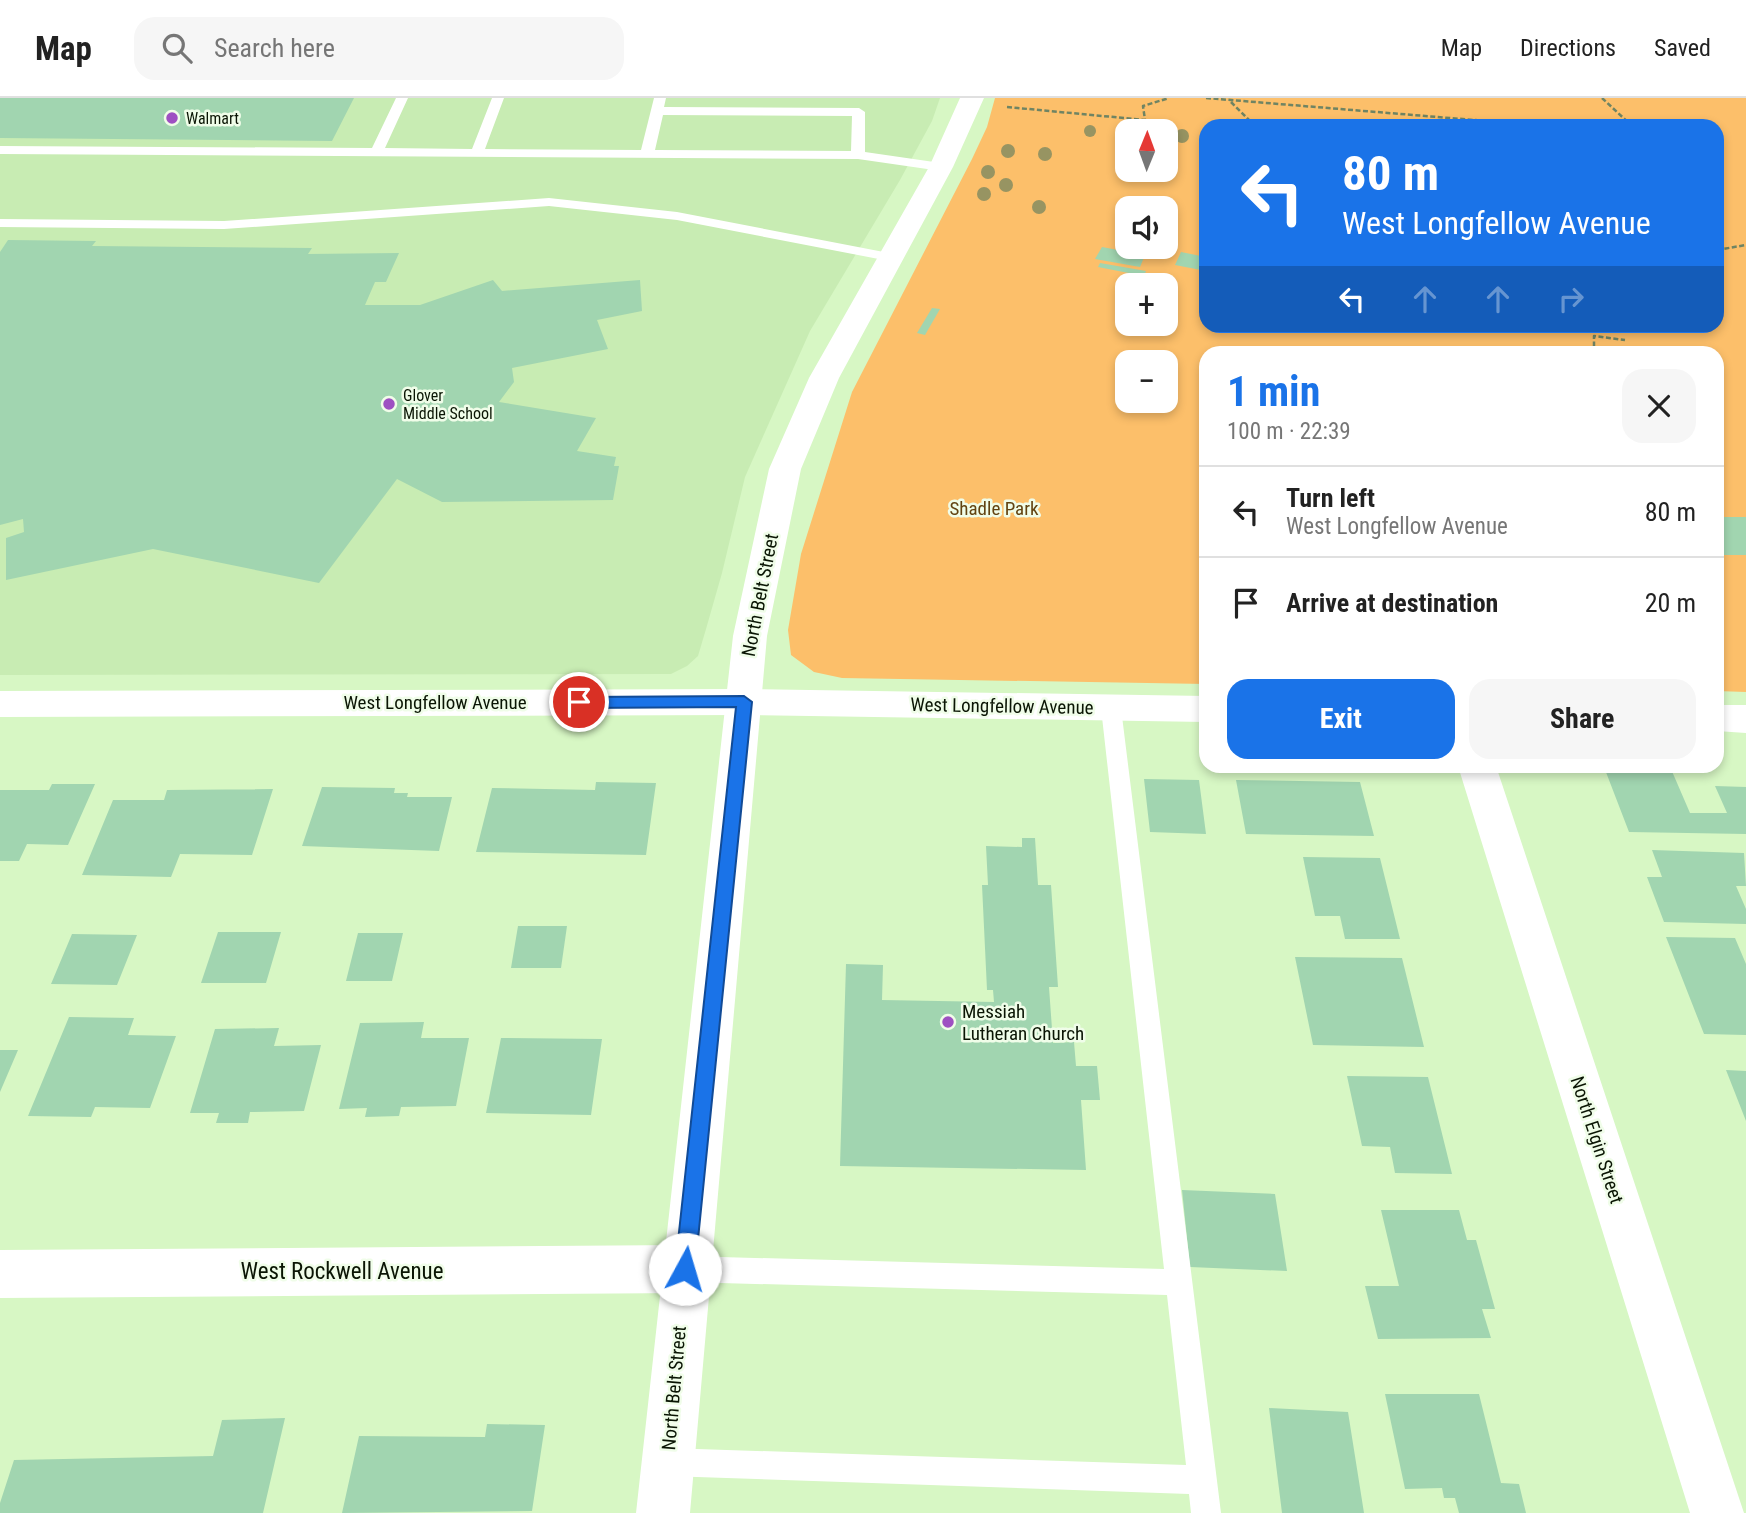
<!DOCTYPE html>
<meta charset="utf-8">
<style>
:root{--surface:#fff;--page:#f6f6f6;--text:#222;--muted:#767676;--line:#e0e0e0;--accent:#1a73e8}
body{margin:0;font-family:"Roboto Condensed",sans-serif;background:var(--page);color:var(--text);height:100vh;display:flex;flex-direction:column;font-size:26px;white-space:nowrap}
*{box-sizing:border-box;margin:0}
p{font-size:23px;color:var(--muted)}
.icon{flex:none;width:38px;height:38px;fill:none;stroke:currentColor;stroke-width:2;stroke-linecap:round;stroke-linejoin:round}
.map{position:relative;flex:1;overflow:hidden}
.details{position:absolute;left:1199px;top:248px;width:525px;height:427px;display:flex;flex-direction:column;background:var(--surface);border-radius:21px;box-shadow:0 4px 10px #0003}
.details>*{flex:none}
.guide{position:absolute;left:1199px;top:21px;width:525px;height:214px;border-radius:21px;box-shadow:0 4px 10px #0003;background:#1a73e8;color:#fff;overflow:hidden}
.needle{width:46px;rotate:1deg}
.fabs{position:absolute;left:1115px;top:21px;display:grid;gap:14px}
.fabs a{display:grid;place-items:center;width:63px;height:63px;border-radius:14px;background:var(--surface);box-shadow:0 4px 10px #0003;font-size:35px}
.pin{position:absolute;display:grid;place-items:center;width:60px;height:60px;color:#fff;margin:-30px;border:4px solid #fff;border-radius:50%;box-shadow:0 2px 7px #0007}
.me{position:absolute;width:77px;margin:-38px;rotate:6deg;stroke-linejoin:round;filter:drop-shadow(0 0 5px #0008)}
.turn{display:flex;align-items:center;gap:24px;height:147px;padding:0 28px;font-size:32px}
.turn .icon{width:91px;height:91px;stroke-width:2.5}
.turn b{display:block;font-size:49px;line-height:60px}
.lanes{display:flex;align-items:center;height:66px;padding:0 28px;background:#0003;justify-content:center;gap:35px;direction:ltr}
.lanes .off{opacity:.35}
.round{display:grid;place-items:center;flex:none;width:74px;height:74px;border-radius:21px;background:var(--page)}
.head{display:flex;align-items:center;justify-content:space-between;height:119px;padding:0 28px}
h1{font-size:42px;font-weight:700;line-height:52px;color:var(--accent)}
.primary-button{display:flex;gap:14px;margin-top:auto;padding:14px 28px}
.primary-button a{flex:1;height:80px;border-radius:21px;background:var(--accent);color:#fff;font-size:28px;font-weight:700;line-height:80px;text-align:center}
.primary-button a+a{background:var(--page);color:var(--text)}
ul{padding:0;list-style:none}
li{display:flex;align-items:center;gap:21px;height:91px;padding:0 28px;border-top:2px solid var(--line)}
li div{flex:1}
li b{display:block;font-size:26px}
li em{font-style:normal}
header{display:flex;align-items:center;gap:42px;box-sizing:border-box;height:98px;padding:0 35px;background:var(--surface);border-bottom:2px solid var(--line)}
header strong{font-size:33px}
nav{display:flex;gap:38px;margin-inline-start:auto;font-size:24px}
.search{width:490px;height:63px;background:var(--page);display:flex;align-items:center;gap:18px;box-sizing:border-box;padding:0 24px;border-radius:21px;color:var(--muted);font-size:26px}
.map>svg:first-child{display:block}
.built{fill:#c8ecb3}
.green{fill:#fcbf6a;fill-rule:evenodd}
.building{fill:#a1d5b0}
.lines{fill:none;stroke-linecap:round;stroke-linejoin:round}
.path{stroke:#6f8463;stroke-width:2.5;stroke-dasharray:5 2.5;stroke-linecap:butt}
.service{fill:#fff;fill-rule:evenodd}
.minor{fill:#fff;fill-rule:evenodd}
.tertiary{fill:#fff;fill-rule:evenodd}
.tree{fill:#979462}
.route{fill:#1a73e8;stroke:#114b97;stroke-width:2}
.poi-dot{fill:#9e50c2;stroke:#f0fde9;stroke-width:2.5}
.labels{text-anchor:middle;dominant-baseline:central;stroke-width:5;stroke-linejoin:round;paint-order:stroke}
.far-poi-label{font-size:16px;fill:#0a1504;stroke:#f0fde9;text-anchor:start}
.park-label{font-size:19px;fill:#624311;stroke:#f0fde9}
.street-label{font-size:19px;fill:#0a1504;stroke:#f0fde9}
.poi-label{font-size:19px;fill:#0a1504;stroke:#f0fde9;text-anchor:start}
.near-street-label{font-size:23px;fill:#0a1504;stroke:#f0fde9}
</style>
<header>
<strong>Map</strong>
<div class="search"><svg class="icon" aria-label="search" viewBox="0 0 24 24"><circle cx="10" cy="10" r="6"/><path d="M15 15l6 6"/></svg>Search here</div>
<nav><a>Map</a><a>Directions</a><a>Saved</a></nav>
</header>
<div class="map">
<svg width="1746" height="1415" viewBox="0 0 1746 1415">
<rect width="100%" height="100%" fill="#d7f7c4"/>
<path class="built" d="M0,0H940L932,23L900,82L810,233L745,379L722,475L706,531L698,558L687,568L671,576L0,577Z"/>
<path class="green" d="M995,0H1746V594L1717,593V256H1206V586L842,580L814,574L791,557L788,532L801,456L852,294L972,61L987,29ZM1206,28H1717V228H1206ZM1127,33H1166V72H1127ZM1127,110H1166V149H1127ZM1127,187H1166V226H1127ZM1127,264H1166V303H1127Z"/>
<path class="building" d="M0,0H354L332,43L0,40Z
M1131,25L1159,26L1161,33H1133Z
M8,142L96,143L92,148L312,150L308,156L399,155L386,184H375L365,207H420L493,182L502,193L640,182L642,213L597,222L608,251L512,270L514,284L499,304L596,320L577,353L616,359L614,368H619L613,402L442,404L397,381L319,485L153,451L6,482V440L24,434L23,421L0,427V154Z
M1102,149L1145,157L1140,169L1095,161Z
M1181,154L1206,159V173L1175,167Z
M1100,165L1146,173L1144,178L1098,169Z
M932,210L940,211L925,237L917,235Z
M1717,419H1746V457H1717Z
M1604,669L1671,671L1690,715H1727L1715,688L1746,689V736L1629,734Z
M1144,681L1199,682L1206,736L1150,734Z
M1236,682L1360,684L1374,738L1246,736Z
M596,684L656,685L646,757L476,754L492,690L595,692Z
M52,686H95L68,747L27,746L19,763H0V692H49Z
M322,689L395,690L394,695H408L407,699H452L439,753L302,748Z
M273,691L252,757L180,756L171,779L82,777L113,702H164L167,692Z
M1022,740H1035L1038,787H1051L1058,889H1049L1053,945L1074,944L1076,968H1097L1100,1002H1081L1086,1072L840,1068L846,866L883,867L882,902L994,904L993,892H987L982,787H988L986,748L1022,749Z
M1652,752L1744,755L1746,788H1736L1746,811V826L1664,824L1647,779H1662Z
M1303,759L1380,760L1400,841H1345L1340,818H1315Z
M518,828H567L561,870H511Z
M218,834H281L266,885H201Z
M358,835H403L392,883H346Z
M72,836L137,837L117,887L51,886Z
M1666,839L1735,840L1746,866V937L1704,936Z
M1295,859L1402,860L1424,949L1313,947Z
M69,919L134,920L128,937L176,938L150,1010L95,1009L91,1019L28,1018Z
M424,924L421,940H469L456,1008L401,1009L399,1018L365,1019L367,1010L339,1011L360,925Z
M279,930L274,948L321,947L304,1013L250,1014L248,1025H216L219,1015H190L215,931Z
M501,940L602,941L591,1017L486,1015Z
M0,952H18L0,994Z
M1726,972L1746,973V1023Z
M1347,978L1428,979L1452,1076L1395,1075L1390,1049L1362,1048Z
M1182,1092L1275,1096L1287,1173L1190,1169Z
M1381,1112H1459L1467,1142H1476L1495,1211H1482L1491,1240L1378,1241L1365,1188H1399Z
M1385,1296H1479L1501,1385L1519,1386L1526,1415H1459L1455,1400H1444L1442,1390L1405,1391Z
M1269,1310L1348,1314L1364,1415H1282Z
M285,1320L263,1415H0V1405L14,1362L213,1358L222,1322Z
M487,1326L545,1327L532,1413L342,1415L359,1338L485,1339Z"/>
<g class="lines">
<path class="path" d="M1206,0L1547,28
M1602,0L1632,28
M1231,4L1255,28
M1007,9L1145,22L1143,8L1169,0
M1717,152L1746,147
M1594,256V238L1625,242"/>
<path class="service" d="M396,0H408L385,50L472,51L492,0H504L485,51L641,52L654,0H666L664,9L859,10L865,14V54L941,65L948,69L941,73L858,61L0,56V48L372,50ZM663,17L852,18L851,53L655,52Z
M549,100L677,114L889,155L896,159L889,163L677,122L549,108L224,131L0,129V121L224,123Z
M1111,603L1118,605L1121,610L1221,1415H1191L1189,1396L667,1378L657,1374L653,1364L657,1354L667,1350L1186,1367L1167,1197L685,1184L676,1180L672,1171L676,1162L685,1158L1164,1171L1101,610L1104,605Z"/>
<path class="minor" d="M744,591L1206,598V624L744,617L0,619V593Z
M1717,607H1746V635L1717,633Z
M1458,668H1496L1744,1415H1690Z
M685,1147L702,1154L709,1171L702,1188L685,1195L0,1200V1152Z"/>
<path class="tertiary" d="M960,0H984L953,69L839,280L801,371L767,538L690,1415H636L733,538L769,371L809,280L929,69Z"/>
</g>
<g class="tree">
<circle cx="1090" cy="33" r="6"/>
<circle cx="1182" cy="38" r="7"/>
<circle cx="1008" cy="53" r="7"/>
<circle cx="1045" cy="56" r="7"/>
<circle cx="988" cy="74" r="7"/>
<circle cx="1006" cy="87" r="7"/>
<circle cx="984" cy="96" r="7"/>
<circle cx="1039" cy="109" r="7"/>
</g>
<path class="route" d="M744,598L752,604L695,1171L692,1178L685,1181L678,1178L675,1171L736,609L579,610L571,604L579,599Z"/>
<g class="poi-dot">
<circle cx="172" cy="20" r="7"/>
<circle cx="389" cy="306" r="7"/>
<circle cx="948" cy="924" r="7"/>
</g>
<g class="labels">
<g class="far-poi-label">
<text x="186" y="20">Walmart</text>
<text x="403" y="297">Glover<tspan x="403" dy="18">Middle School</tspan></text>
</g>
<g class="park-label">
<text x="994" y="410">Shadle Park</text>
</g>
<g class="street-label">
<text transform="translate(760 497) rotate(-79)">North Belt Street</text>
<text x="435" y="604">West Longfellow Avenue</text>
<text transform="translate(1002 608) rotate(1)">West Longfellow Avenue</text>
<text transform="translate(1597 1042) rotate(72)">North Elgin Street</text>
<text transform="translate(674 1290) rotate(-85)">North Belt Street</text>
</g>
<g class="poi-label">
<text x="962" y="913">Messiah<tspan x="962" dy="22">Lutheran Church</tspan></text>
</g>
<g class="near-street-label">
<text x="342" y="1173">West Rockwell Avenue</text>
</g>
</g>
</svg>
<div class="fabs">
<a><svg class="needle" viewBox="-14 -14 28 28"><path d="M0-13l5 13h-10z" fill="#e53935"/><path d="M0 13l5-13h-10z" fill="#767676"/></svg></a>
<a><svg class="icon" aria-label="sound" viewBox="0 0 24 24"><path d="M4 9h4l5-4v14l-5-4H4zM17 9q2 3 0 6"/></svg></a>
<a>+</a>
<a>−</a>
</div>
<div class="pin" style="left:579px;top:604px;background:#d93025"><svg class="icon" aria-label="arrive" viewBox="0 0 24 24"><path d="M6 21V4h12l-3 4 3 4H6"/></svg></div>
<svg class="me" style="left:685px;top:1171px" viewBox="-20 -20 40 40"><circle r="19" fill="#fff"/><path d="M0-13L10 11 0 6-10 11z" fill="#1a73e8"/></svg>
<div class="guide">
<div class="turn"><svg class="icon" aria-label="left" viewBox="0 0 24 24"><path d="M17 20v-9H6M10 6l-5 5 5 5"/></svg><div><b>80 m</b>West Longfellow Avenue</div></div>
<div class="lanes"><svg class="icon" aria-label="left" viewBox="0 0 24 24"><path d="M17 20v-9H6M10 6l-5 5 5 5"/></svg><svg class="icon off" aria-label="ahead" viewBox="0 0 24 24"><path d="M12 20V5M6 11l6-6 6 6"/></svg><svg class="icon off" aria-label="ahead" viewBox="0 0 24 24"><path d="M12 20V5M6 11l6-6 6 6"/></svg><svg class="icon off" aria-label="right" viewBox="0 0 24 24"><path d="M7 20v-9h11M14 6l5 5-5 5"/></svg></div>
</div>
<section class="details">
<div class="head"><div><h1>1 min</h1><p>100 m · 22:39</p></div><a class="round"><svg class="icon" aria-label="close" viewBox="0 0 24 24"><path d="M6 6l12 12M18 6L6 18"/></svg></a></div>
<ul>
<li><svg class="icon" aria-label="left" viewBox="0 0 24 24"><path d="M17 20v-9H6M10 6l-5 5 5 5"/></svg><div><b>Turn left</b><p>West Longfellow Avenue</p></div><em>80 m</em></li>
<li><svg class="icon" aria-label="arrive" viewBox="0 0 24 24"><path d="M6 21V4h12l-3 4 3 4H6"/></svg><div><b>Arrive at destination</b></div><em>20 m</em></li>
</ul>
<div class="primary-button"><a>Exit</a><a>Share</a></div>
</section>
</div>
